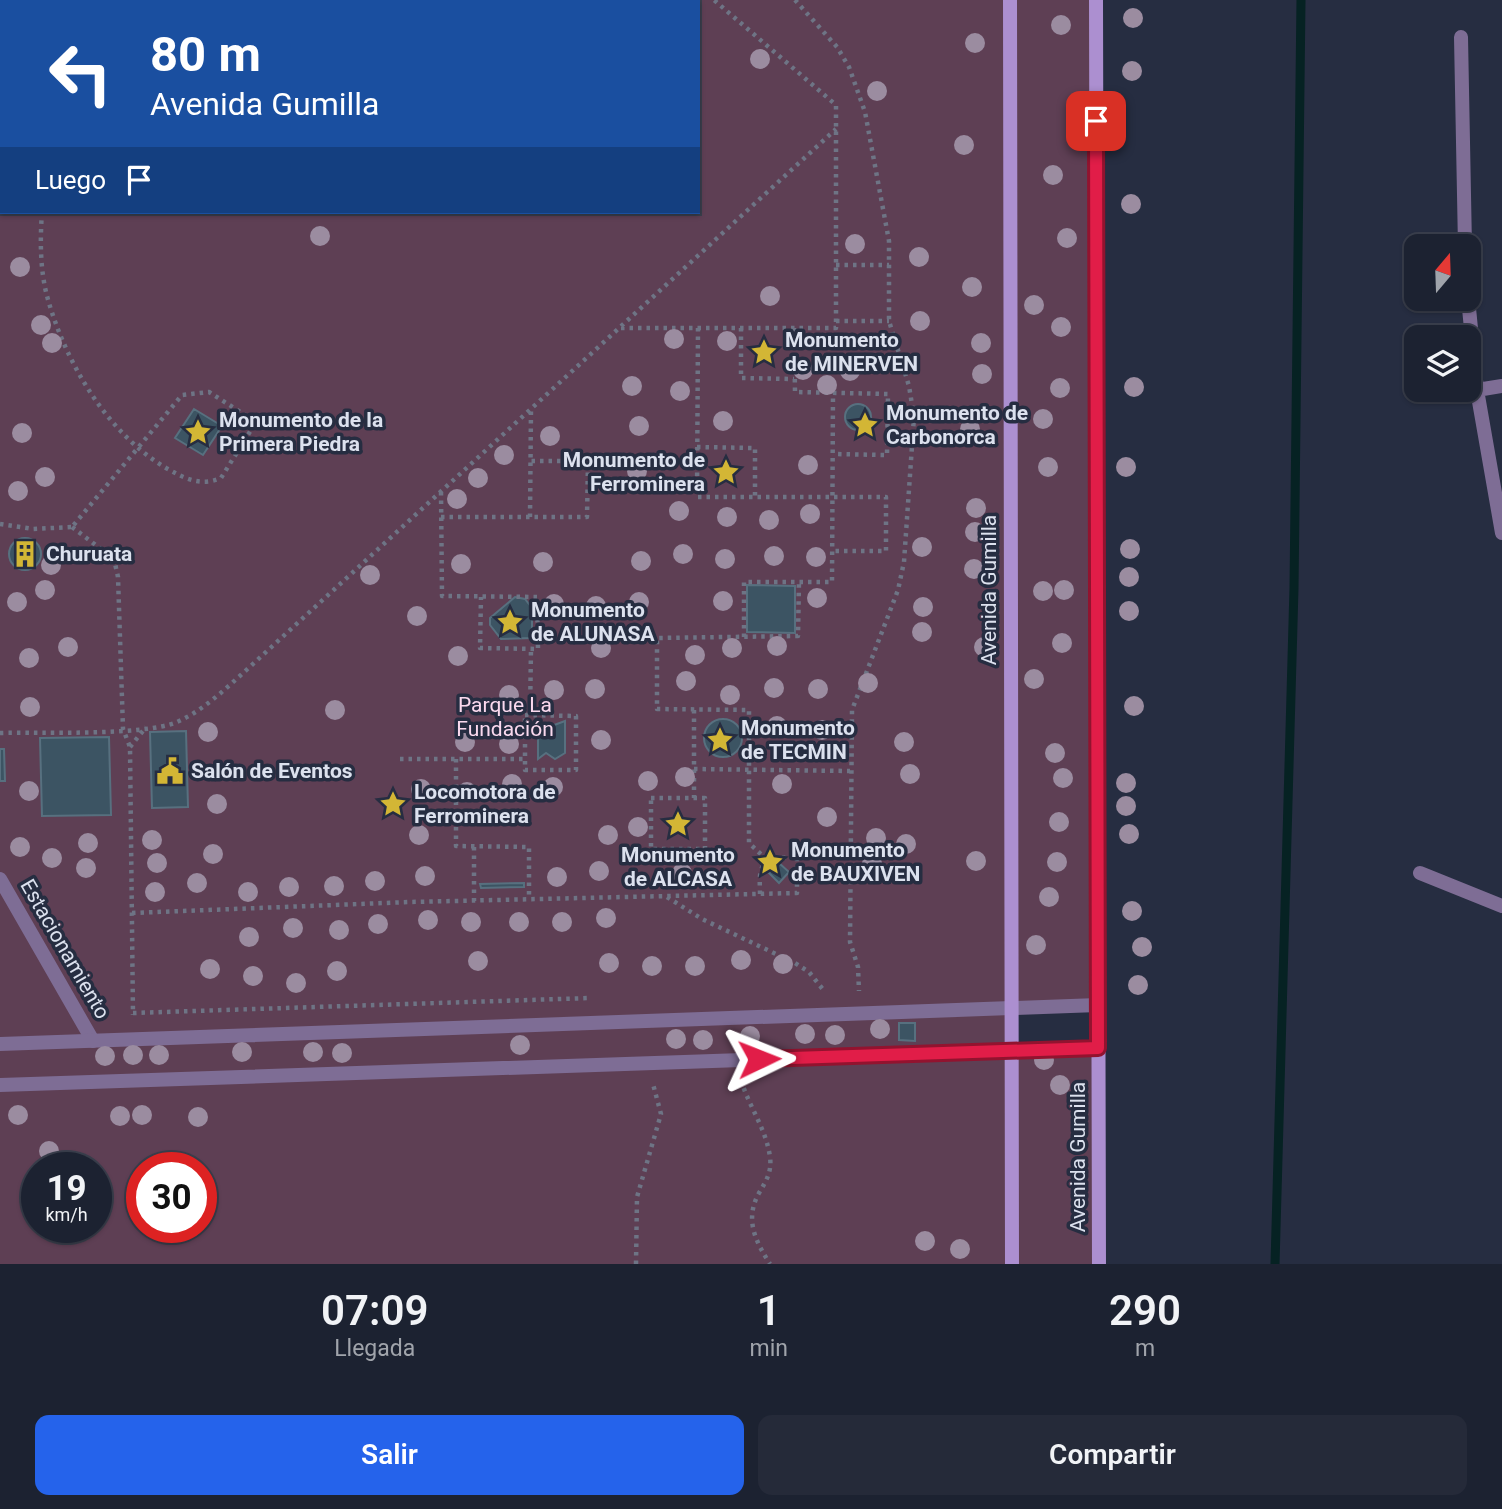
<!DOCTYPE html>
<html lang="es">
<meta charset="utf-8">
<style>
:root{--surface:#1c2231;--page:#252a39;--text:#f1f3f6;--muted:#a0a4ab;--line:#3a3f4d;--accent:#2563eb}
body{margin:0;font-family:Roboto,sans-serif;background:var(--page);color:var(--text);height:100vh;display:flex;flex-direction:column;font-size:26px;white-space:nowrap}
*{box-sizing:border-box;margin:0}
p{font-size:23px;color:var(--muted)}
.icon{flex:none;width:38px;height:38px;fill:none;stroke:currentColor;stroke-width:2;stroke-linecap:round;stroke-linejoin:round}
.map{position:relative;height:1264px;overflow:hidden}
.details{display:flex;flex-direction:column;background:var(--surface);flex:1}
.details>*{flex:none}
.hud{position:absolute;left:0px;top:0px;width:700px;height:214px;box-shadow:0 2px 5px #0004,0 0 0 2px var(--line);background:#1a4fa0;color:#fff;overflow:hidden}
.needle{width:46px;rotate:19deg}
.controls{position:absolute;left:1404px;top:234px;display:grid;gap:14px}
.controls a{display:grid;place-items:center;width:77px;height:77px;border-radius:14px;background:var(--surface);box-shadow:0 2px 5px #0004,0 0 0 2px var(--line);font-size:35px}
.speed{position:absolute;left:21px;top:1152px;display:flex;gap:14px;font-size:35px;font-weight:700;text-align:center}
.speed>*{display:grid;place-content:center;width:91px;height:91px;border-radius:50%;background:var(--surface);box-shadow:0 2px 5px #0004,0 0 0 2px var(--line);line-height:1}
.speed small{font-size:18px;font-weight:400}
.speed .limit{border:10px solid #d22;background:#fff;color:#111}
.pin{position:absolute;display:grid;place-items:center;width:60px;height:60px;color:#fff;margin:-30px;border-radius:14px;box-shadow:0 4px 10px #0006}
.me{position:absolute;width:77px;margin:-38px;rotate:88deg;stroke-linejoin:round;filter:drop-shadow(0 0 5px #0008)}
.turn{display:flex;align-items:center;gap:24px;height:147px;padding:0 35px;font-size:32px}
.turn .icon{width:91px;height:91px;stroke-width:2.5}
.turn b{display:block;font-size:49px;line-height:60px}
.then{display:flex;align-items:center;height:66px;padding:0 35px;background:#0003;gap:14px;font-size:26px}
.eta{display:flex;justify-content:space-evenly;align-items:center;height:119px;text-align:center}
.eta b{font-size:42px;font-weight:600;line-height:49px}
.button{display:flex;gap:14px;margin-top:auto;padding:14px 35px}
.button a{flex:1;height:80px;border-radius:14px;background:var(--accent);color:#fff;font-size:28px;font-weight:600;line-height:80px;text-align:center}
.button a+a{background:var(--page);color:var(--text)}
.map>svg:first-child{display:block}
.green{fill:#5e3f54;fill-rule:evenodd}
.water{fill:#062223}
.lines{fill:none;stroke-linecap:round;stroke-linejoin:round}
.stream{stroke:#062223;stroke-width:9}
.building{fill:#3c5463;stroke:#57707f;stroke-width:2}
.path{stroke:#6e7485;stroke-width:4.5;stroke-dasharray:3.5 5;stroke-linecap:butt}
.lane{stroke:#7e6d95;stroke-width:14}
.street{stroke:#7e6d95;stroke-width:14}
.secondary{stroke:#ac8fd0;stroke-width:14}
.tree{fill:#9b8ca0}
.route-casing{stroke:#92132f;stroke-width:18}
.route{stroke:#e11d48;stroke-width:12}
.labels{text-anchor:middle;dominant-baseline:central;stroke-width:7;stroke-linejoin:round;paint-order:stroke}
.poi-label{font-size:21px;font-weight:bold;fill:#dce1ee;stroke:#262d41;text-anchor:start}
.street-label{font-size:21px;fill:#dce1ee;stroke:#262d41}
.park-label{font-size:21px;fill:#fad9ee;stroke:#262d41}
</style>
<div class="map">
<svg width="1502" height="1264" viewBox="0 0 1502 1264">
<rect width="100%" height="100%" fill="#262d41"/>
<path class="green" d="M0,0H1010L1012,1264H0ZM2,2H698V212H2ZM37,1167H96V1227H37ZM142,1167H201V1227H142Z
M1016,0H1091L1095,1003L1014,1006Z
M1096,1051L1095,1264H1017L1014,1053Z"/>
<path class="water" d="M133,0H296L297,2H132Z"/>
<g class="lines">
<path class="stream" d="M1275,1264L1294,588L1301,0"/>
</g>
<path class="building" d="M845 417a13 13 0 1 1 26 0a13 13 0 1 1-26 0Z
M194,409L222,426L203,455L175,438Z
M9 554a16 16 0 1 1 32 0a16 16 0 1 1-32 0Z
M747,585L795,586V633L747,632Z
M515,597L525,599L532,608V638L501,639L490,625V618Z
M704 738a19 19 0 1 1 38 0a19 19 0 1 1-38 0Z
M565,721V753L555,759L546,753L538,759V731Z
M186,731L188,807L152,808L150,732Z
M109,737L111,815L42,816L40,738Z
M0,749H4L5,781H0Z
M779,863L789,872L779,883L769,873Z
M524,883V887L481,888L480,884Z
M899,1023H915V1041L899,1040Z"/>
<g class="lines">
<path class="path" d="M795,0L837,47L849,67L865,112L889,241V321L909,386L914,417L904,562L898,590L852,710L850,942L858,967L859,991
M42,212C40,240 40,269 47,296C65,362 107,433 166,468C184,478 200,487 221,478L256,422L209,392L182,395L72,527
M836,265H889
M836,321H889
M621,328H836V105L714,0
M698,328L697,497H886V551H833
M741,328V378L794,379
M794,328L795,392L888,394L887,455L833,454
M697,447L755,448V497
M441,492L442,596L537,597L538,649L480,648L481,597
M441,517H587L588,461H531
M530,517L531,409
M0,524L33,529L72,527
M72,527L114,559L118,577L123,729L130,747L133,1015
M744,637V582H832L833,393
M694,710V798
M525,715L576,716V770H525Z
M530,715L531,649
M0,733C40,732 144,736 177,722C202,711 222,692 242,674L836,129
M130,747L146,727
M400,759H525
M456,759V846L529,847V899
M694,769L850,771
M651,798H705V849H651Z
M474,847V901
M767,860L749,843V710L657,709V638L798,636L799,581
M760,894C760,880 757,866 771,858L850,856
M667,897L702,919L795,963L809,972L825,992
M132,913L410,902L797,893V856
M133,1013L590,998
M741,1080C749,1107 766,1128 770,1157C772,1172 766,1181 759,1193C744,1220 756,1242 770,1264
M636,1264L637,1197L661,1114L653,1084"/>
<path class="lane" d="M0,879L93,1041"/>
<path class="street" d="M1461,37L1465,247
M1468,298L1477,390L1502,533
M1477,390L1502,386
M1420,873L1502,906
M0,1044L1098,1005
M0,1085L1099,1048"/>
<path class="secondary" d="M1010,0L1012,1264
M1096,0L1099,1264"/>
</g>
<g class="tree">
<circle cx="1133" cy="18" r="10"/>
<circle cx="1061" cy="25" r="10"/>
<circle cx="975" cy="43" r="10"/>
<circle cx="760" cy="59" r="10"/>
<circle cx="1132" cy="71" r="10"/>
<circle cx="877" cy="91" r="10"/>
<circle cx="964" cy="145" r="10"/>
<circle cx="1053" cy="175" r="10"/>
<circle cx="1131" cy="204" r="10"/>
<circle cx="320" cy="236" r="10"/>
<circle cx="1067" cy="238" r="10"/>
<circle cx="855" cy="244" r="10"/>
<circle cx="919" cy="257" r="10"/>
<circle cx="20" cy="267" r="10"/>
<circle cx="972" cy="287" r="10"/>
<circle cx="770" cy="296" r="10"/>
<circle cx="1034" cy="305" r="10"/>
<circle cx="920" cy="321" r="10"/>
<circle cx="41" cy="325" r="10"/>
<circle cx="1061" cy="327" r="10"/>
<circle cx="674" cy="339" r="10"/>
<circle cx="727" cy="341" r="10"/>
<circle cx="52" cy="343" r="10"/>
<circle cx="981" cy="343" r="10"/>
<circle cx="803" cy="370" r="10"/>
<circle cx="850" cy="371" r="10"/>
<circle cx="982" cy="374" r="10"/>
<circle cx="827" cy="385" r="10"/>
<circle cx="632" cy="386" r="10"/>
<circle cx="1134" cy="387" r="10"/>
<circle cx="1060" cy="388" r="10"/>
<circle cx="680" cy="391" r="10"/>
<circle cx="1043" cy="419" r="10"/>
<circle cx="723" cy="421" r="10"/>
<circle cx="639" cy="426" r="10"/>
<circle cx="970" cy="429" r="10"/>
<circle cx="22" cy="433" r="10"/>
<circle cx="550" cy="436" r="10"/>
<circle cx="504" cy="455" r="10"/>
<circle cx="808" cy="465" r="10"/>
<circle cx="1048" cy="467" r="10"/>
<circle cx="1126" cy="467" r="10"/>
<circle cx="637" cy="471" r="10"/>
<circle cx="45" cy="477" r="10"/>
<circle cx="478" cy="478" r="10"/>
<circle cx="18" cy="491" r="10"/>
<circle cx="457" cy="499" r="10"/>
<circle cx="976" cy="508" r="10"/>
<circle cx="679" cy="511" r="10"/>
<circle cx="810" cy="514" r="10"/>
<circle cx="727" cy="517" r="10"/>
<circle cx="769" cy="520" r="10"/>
<circle cx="975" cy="532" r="10"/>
<circle cx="922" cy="547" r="10"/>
<circle cx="1130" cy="549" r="10"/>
<circle cx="683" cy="554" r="10"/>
<circle cx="774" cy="556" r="10"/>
<circle cx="816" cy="557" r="10"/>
<circle cx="725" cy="559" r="10"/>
<circle cx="641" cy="561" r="10"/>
<circle cx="543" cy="562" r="10"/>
<circle cx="461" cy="564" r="10"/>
<circle cx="51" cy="565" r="10"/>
<circle cx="974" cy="569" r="10"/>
<circle cx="370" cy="575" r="10"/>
<circle cx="1129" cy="577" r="10"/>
<circle cx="45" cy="590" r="10"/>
<circle cx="1064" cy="590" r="10"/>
<circle cx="1043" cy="591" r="10"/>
<circle cx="817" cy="598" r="10"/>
<circle cx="723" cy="601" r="10"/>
<circle cx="17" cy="602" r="10"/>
<circle cx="639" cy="602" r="10"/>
<circle cx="554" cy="604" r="10"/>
<circle cx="596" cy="606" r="10"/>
<circle cx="923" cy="607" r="10"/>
<circle cx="1129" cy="611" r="10"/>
<circle cx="417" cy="616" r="10"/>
<circle cx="922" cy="632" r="10"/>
<circle cx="1062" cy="643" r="10"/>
<circle cx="777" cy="646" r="10"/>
<circle cx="68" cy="647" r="10"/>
<circle cx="984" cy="647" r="10"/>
<circle cx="601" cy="648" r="10"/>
<circle cx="732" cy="648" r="10"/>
<circle cx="695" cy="655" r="10"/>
<circle cx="458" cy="656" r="10"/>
<circle cx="29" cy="658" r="10"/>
<circle cx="1034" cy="679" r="10"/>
<circle cx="686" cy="681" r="10"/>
<circle cx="868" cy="683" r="10"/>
<circle cx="774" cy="688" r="10"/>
<circle cx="595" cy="689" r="10"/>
<circle cx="818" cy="689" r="10"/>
<circle cx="554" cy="690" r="10"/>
<circle cx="509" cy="695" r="10"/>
<circle cx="730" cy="695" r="10"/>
<circle cx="1134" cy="706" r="10"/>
<circle cx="30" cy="707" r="10"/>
<circle cx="335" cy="710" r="10"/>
<circle cx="777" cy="726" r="10"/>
<circle cx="822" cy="730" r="10"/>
<circle cx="208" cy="732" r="10"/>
<circle cx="601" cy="740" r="10"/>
<circle cx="465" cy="742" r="10"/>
<circle cx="904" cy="742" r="10"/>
<circle cx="509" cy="744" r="10"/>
<circle cx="1055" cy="753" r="10"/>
<circle cx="910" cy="774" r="10"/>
<circle cx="685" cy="777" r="10"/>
<circle cx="1063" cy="778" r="10"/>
<circle cx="648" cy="781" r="10"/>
<circle cx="1126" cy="783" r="10"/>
<circle cx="512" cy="784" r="10"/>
<circle cx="782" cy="784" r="10"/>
<circle cx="553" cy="787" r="10"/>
<circle cx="421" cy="789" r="10"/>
<circle cx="29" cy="791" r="10"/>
<circle cx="467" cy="792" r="10"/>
<circle cx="217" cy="804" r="10"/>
<circle cx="1126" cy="806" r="10"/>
<circle cx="827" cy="817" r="10"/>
<circle cx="1059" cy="822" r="10"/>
<circle cx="638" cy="827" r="10"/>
<circle cx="1129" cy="834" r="10"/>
<circle cx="419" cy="835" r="10"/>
<circle cx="608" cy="835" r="10"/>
<circle cx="876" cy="838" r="10"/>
<circle cx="152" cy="840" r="10"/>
<circle cx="88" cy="843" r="10"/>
<circle cx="906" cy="844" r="10"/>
<circle cx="20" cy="847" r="10"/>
<circle cx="213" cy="854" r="10"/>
<circle cx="52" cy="858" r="10"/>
<circle cx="976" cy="861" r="10"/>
<circle cx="1057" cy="862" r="10"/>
<circle cx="157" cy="863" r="10"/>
<circle cx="872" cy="863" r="10"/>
<circle cx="86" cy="868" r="10"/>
<circle cx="599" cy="871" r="10"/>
<circle cx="682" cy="873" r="10"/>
<circle cx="425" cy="876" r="10"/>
<circle cx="557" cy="877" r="10"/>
<circle cx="375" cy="881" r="10"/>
<circle cx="197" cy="883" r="10"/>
<circle cx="334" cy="886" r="10"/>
<circle cx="289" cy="887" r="10"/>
<circle cx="155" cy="892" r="10"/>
<circle cx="248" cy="892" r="10"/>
<circle cx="1049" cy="897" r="10"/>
<circle cx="1132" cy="911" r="10"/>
<circle cx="606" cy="918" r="10"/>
<circle cx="428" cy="920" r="10"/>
<circle cx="471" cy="922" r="10"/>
<circle cx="519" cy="922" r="10"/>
<circle cx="562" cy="922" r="10"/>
<circle cx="378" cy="924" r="10"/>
<circle cx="293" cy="928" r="10"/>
<circle cx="339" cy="930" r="10"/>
<circle cx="249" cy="937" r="10"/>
<circle cx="1036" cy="945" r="10"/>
<circle cx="1142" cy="947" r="10"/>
<circle cx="741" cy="960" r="10"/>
<circle cx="478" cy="961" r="10"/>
<circle cx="609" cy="963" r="10"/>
<circle cx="783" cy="964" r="10"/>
<circle cx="652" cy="966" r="10"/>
<circle cx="695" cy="966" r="10"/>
<circle cx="210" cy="969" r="10"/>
<circle cx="337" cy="971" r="10"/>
<circle cx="253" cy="976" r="10"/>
<circle cx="296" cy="983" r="10"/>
<circle cx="1138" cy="985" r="10"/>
<circle cx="880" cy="1029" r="10"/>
<circle cx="805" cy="1034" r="10"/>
<circle cx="835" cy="1035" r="10"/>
<circle cx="750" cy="1036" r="10"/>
<circle cx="676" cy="1039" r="10"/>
<circle cx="703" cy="1040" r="10"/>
<circle cx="520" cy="1045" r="10"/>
<circle cx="242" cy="1052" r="10"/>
<circle cx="313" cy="1052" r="10"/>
<circle cx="342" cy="1053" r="10"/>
<circle cx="133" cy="1055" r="10"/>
<circle cx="159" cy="1055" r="10"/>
<circle cx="105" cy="1056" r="10"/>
<circle cx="1044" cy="1060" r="10"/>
<circle cx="1060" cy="1085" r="10"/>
<circle cx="18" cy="1115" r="10"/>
<circle cx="142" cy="1115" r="10"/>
<circle cx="120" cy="1116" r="10"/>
<circle cx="198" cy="1117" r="10"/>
<circle cx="49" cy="1151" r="10"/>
<circle cx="925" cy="1241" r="10"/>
<circle cx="960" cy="1249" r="10"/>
</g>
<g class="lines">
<defs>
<path id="route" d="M759,1059L1098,1048L1096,121"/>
</defs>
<use href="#route" class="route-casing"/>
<use href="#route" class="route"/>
</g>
<defs>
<symbol id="sight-bare" viewBox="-9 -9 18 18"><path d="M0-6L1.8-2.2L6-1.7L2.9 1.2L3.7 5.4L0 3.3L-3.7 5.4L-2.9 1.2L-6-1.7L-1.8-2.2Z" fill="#d3b635" stroke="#262d41" stroke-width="2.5" paint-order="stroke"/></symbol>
<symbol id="building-bare" viewBox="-9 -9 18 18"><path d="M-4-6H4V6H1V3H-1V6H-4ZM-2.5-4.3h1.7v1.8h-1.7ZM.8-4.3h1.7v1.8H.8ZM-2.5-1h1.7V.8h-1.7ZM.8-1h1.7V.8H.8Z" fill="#d3b635" stroke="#262d41" stroke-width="2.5" paint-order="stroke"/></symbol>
<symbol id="civic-bare" viewBox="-9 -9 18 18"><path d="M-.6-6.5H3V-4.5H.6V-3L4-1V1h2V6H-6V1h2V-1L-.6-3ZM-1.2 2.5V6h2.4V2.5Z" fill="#d3b635" stroke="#262d41" stroke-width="2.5" paint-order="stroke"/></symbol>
</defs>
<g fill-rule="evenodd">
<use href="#sight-bare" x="745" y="333" width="38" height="38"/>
<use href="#sight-bare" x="846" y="406" width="38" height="38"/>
<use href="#sight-bare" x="179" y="413" width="38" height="38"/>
<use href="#sight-bare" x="707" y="453" width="38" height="38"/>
<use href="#building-bare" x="6" y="535" width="38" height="38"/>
<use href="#sight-bare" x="491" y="603" width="38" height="38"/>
<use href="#sight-bare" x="701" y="721" width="38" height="38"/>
<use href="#civic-bare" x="151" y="752" width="38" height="38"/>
<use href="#sight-bare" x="374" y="785" width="38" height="38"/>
<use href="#sight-bare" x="659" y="805" width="38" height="38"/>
<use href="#sight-bare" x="751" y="843" width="38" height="38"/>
</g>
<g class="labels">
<g class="poi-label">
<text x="785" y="340">Monumento<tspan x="785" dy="24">de MINERVEN</tspan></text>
<text x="886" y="413">Monumento de<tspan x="886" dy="24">Carbonorca</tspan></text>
<text x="219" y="420">Monumento de la<tspan x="219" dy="24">Primera Piedra</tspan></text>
<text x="705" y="460" text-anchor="end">Monumento de<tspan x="705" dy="24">Ferrominera</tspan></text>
<text x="46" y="554">Churuata</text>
<text x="531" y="610">Monumento<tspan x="531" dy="24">de ALUNASA</tspan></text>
<text x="741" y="728">Monumento<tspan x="741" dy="24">de TECMIN</tspan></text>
<text x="191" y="771">Salón de Eventos</text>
<text x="414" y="792">Locomotora de<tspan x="414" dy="24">Ferrominera</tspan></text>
<text x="791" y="850">Monumento<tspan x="791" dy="24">de BAUXIVEN</tspan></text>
<text x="678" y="855" text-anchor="middle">Monumento<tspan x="678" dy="24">de ALCASA</tspan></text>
</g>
<g class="street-label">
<text transform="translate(989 590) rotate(-90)">Avenida Gumilla</text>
<text transform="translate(65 949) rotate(60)">Estacionamiento</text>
<text transform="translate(1078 1157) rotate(-90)">Avenida Gumilla</text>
</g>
<g class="park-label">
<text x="505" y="705">Parque La<tspan x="505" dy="24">Fundación</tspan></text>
</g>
</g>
</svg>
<div class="controls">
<a><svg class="needle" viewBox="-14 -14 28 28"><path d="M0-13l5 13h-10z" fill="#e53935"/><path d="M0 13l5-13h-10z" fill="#a0a4ab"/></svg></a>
<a><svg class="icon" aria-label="layers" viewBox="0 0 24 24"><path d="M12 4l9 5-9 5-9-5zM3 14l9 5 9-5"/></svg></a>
</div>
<div class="speed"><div>19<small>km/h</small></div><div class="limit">30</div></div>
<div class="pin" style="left:1096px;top:121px;background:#d93025"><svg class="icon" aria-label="arrive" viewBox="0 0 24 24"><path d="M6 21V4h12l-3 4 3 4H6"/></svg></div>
<svg class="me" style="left:759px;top:1059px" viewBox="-20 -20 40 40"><path d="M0-17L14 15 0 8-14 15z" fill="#e11d48" stroke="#fff" stroke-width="4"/></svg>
<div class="hud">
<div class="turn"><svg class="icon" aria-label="left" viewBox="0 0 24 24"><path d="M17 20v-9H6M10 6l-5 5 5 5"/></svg><div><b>80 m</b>Avenida Gumilla</div></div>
<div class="then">Luego<svg class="icon" aria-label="arrive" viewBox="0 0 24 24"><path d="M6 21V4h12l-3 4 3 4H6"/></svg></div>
</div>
</div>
<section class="details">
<div class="eta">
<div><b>07:09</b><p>Llegada</p></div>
<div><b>1</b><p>min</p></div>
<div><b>290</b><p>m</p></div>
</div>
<div class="button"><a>Salir</a><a>Compartir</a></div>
</section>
